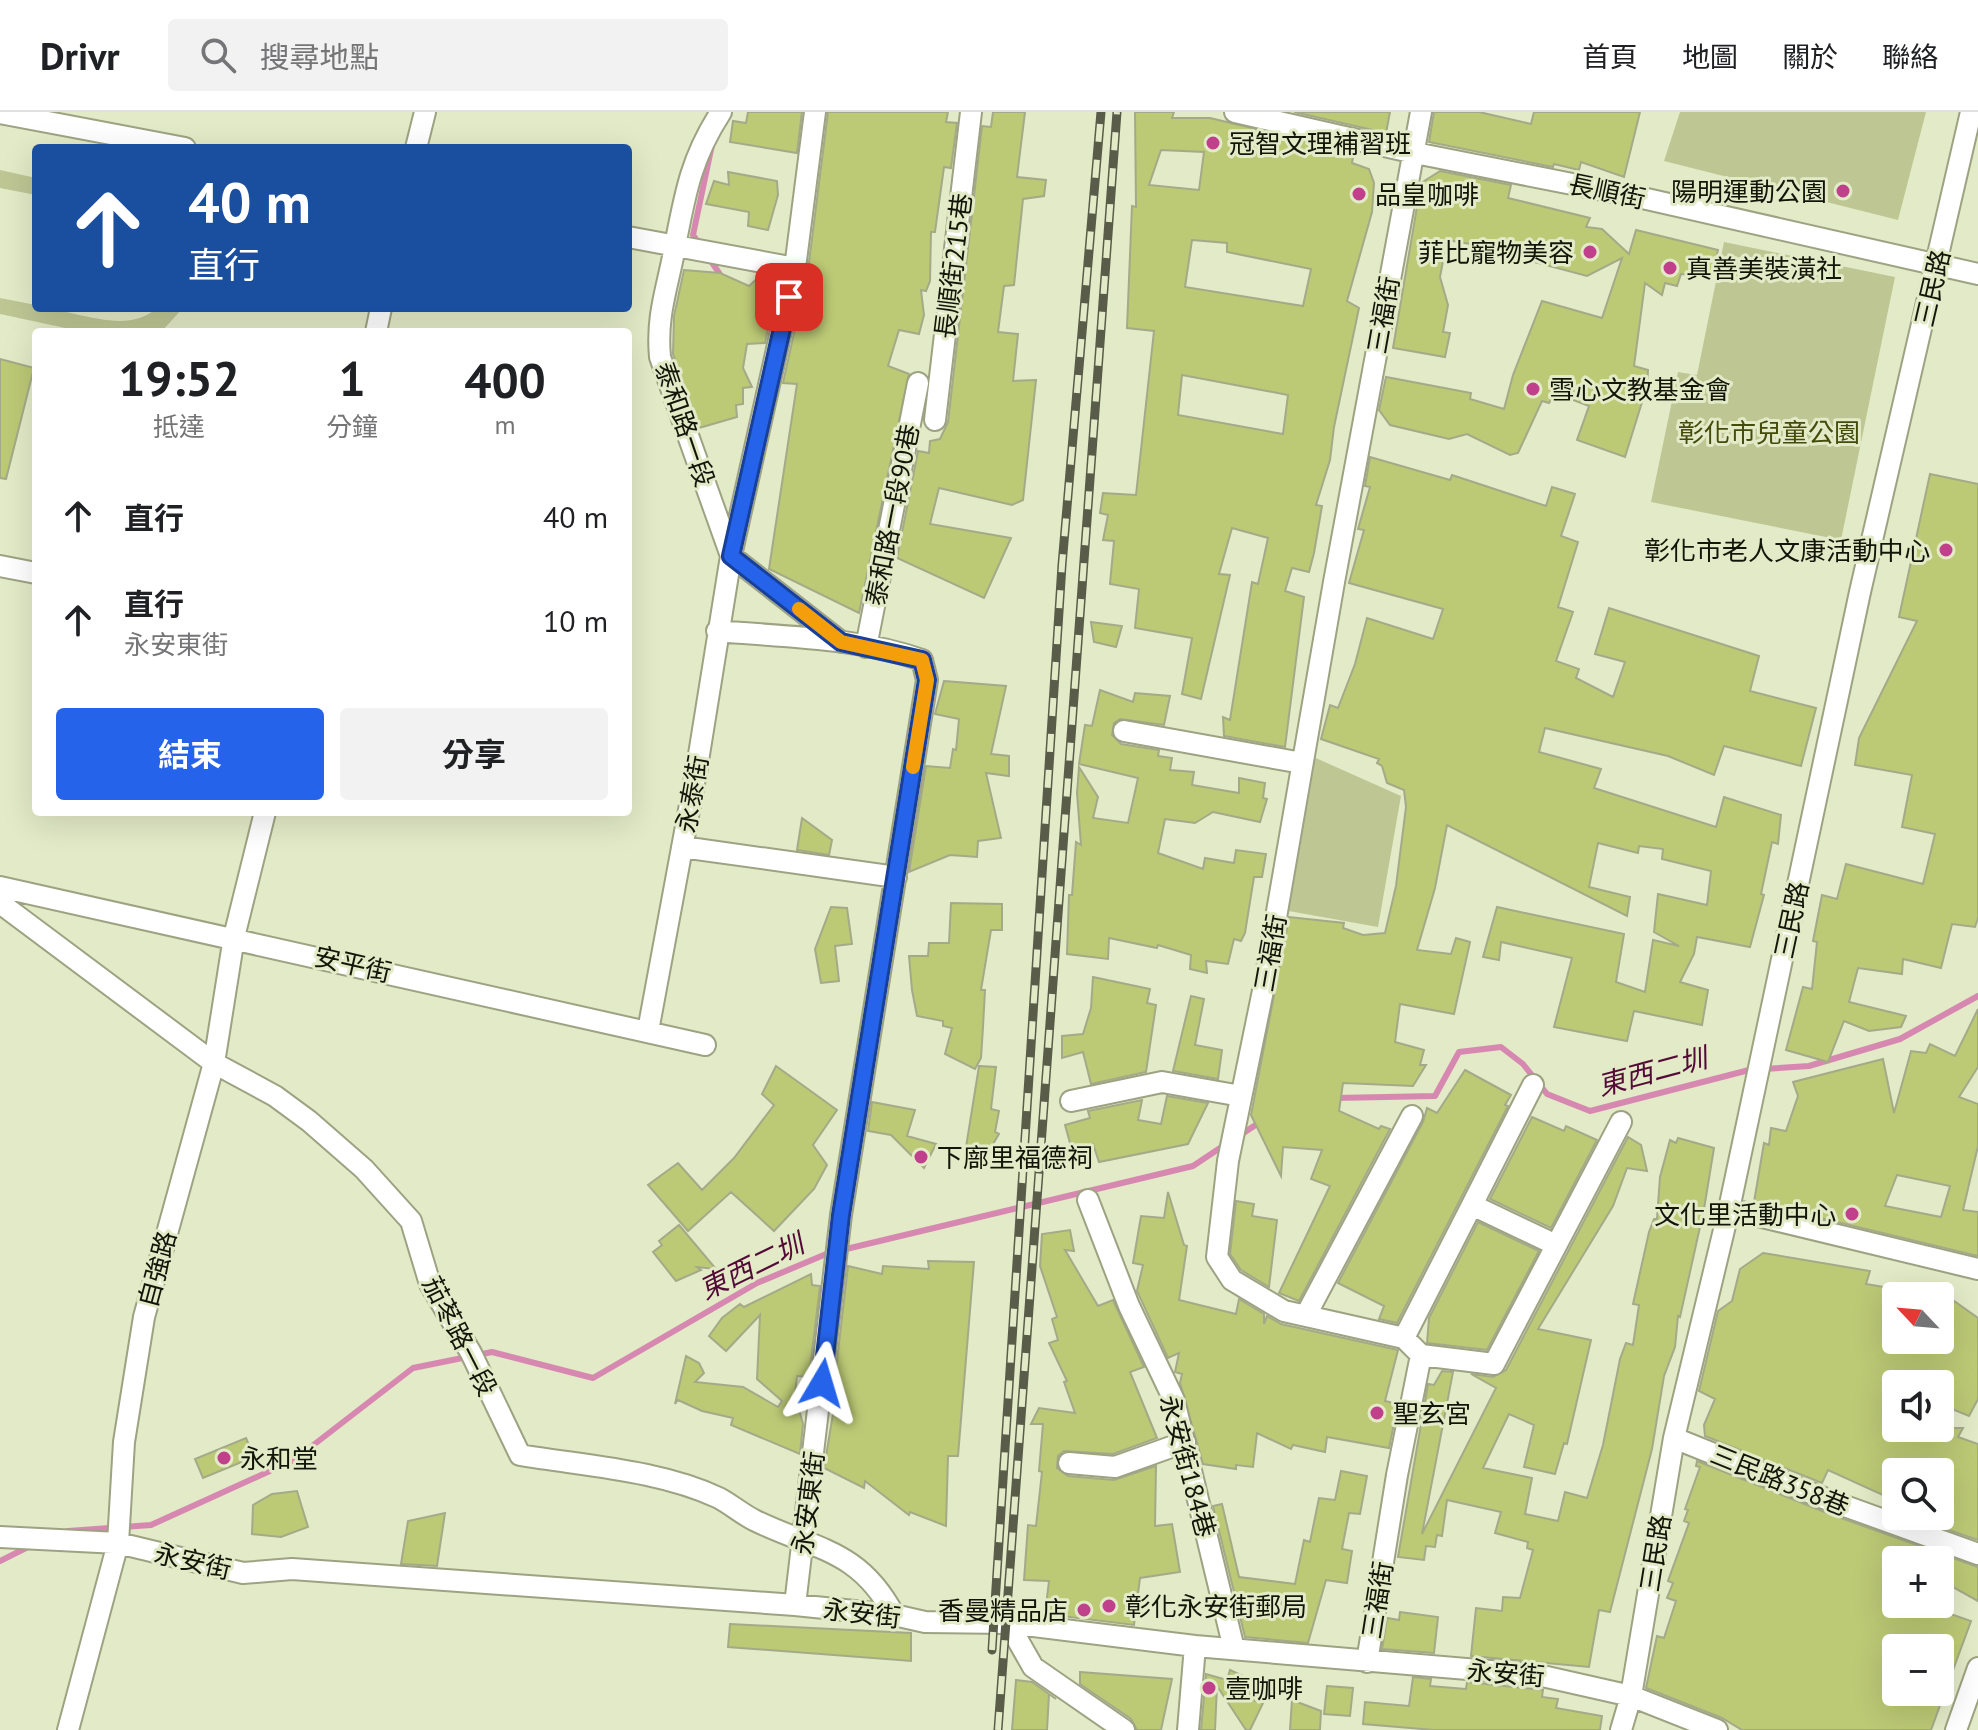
<!DOCTYPE html>
<html lang="zh-TW">
<meta charset="utf-8">
<style>
:root{--surface:#fff;--page:#f2f2f2;--text:#202124;--muted:#757577;--line:#e0e0e0;--accent:#2563eb}
body{margin:0;font-family:"PT Sans","Noto Sans TC",sans-serif;background:var(--page);color:var(--text);height:100vh;display:flex;flex-direction:column;font-size:30px;white-space:nowrap}
*{box-sizing:border-box;margin:0}
p{font-size:26px;color:var(--muted)}
.icon{flex:none;width:44px;height:44px;fill:none;stroke:currentColor;stroke-width:2;stroke-linecap:round;stroke-linejoin:round}
.map{position:relative;flex:1;overflow:hidden}
.side{position:absolute;left:32px;top:216px;width:600px;height:488px;display:flex;flex-direction:column;background:var(--surface);border-radius:8px;box-shadow:0 8px 32px #0002}
.side>*{flex:none}
.hud{position:absolute;left:32px;top:32px;width:600px;height:168px;border-radius:8px;box-shadow:0 8px 32px #0002;background:#1a4fa0;color:#fff;overflow:hidden}
.needle{width:52px;rotate:296deg}
.controls{position:absolute;left:1882px;top:1170px;display:grid;gap:16px}
.controls a{display:grid;place-items:center;width:72px;height:72px;border-radius:8px;background:var(--surface);box-shadow:0 8px 32px #0002;font-size:40px}
.pin{position:absolute;display:grid;place-items:center;width:68px;height:68px;color:#fff;margin:-34px;border-radius:16px;box-shadow:0 4px 12px #0006}
.me{position:absolute;width:88px;margin:-44px;rotate:7deg;stroke-linejoin:round;filter:drop-shadow(0 0 6px #0008)}
.turn{display:flex;align-items:center;gap:28px;height:168px;padding:0 24px;font-size:36px}
.turn .icon{width:104px;height:104px;stroke-width:2.5}
.turn b{display:block;font-size:56px;line-height:68px}
.eta{display:flex;justify-content:space-evenly;align-items:center;height:136px;text-align:center}
.eta b{font-size:48px;font-weight:700;line-height:56px}
.action{display:flex;gap:16px;margin-top:auto;padding:16px 24px}
.action a{flex:1;height:92px;border-radius:8px;background:var(--accent);color:#fff;font-size:32px;font-weight:700;line-height:92px;text-align:center}
.action a+a{background:var(--page);color:var(--text)}
ul{padding:0;list-style:none}
li{display:flex;align-items:center;gap:24px;height:104px;padding:0 24px}
li div{flex:1}
li b{display:block;font-size:30px}
li em{font-style:normal}
header{display:flex;align-items:center;gap:48px;box-sizing:border-box;height:112px;padding:0 40px;background:var(--surface);border-bottom:2px solid var(--line)}
header strong{font-size:38px}
nav{display:flex;gap:44px;margin-inline-start:auto;font-size:28px}
.search{width:560px;height:72px;background:var(--page);display:flex;align-items:center;gap:20px;box-sizing:border-box;padding:0 28px;border-radius:8px;color:var(--muted);font-size:30px}
.map>svg:first-child{display:block}
.green{fill:#bec694}
.lines{fill:none;stroke-linecap:round;stroke-linejoin:round}
.stream{stroke:#d788b1;stroke-width:6}
.building{fill:#bcc975;stroke:#a4aa88;stroke-width:2;fill-rule:evenodd}
.minor-casing{stroke:#9da382;stroke-width:24}
.minor{stroke:#fff;stroke-width:20}
.rail-casing{stroke:#595c49;stroke-width:9}
.rail{stroke:#e3eac7;stroke-width:6;stroke-dasharray:18;stroke-linecap:butt}
.route-casing{stroke:#184099;stroke-width:20}
.route{stroke:#2563eb;stroke-width:14}
.slow{stroke:#f59e0b;stroke-width:14}
.poi-dot{fill:#c0408c;stroke:#e3eac7;stroke-width:3}
.labels{text-anchor:middle;dominant-baseline:central;stroke-width:6;stroke-linejoin:round;paint-order:stroke}
.poi-label{font-size:26px;fill:#131509;stroke:#e3eac7;text-anchor:start}
.street-label{font-size:26px;fill:#131509;stroke:#e3eac7}
.park-label{font-size:26px;fill:#454b0b;stroke:#e3eac7}
.water-label{font-size:28px;font-style:italic;fill:#520b37;stroke:#e3eac7}
</style>
<header>
<strong>Drivr</strong>
<div class="search"><svg class="icon" aria-label="search" viewBox="0 0 24 24"><circle cx="10" cy="10" r="6"/><path d="M15 15l6 6"/></svg>搜尋地點</div>
<nav><a>首頁</a><a>地圖</a><a>關於</a><a>聯絡</a></nav>
</header>
<div class="map">
<svg width="1978" height="1618" viewBox="0 0 1978 1618">
<rect width="100%" height="100%" fill="#e3eac7"/>
<path class="green" d="M1680,0H1926L1898,108L1664,49Z
M0,58L36,66V83L0,76Z
M1724,130L1895,165L1841,428L1651,390L1678,260L1697,263Z
M0,186L36,193V196C74,196 125,225 157,196H183L161,220H84L0,202Z
M1309,643L1401,684L1378,815L1283,798Z"/>
<g class="lines">
<path class="stream" d="M701,134L693,123L712,33
M709,146L723,167
M1764,957L1809,954L1900,927L1978,884
M1335,986L1435,984L1459,940L1501,935L1523,952L1547,982L1590,999L1753,957
M1239,1024L1260,1010
M842,1138L1193,1054L1226,1032
M68,1419L151,1413L294,1348L413,1256L492,1240L593,1266L757,1171L831,1140
M0,1449L32,1433"/>
</g>
<path class="building" d="M748,0H802L797,41L730,30L733,9L746,11Z
M828,0H948L946,10L957,11L951,56L944,55L935,120H931L930,169L926,179L921,178L924,203L919,222L899,218L888,254L909,262L859,501L769,457L797,272L783,271L808,158Z
M993,0H1025L1017,65L1046,68L1044,84L1023,87L1014,173L1004,174L998,220L1018,222L1013,269L1036,268L1023,388L1012,393L939,376L930,412L1011,426L984,486L897,446L918,339L929,341L930,329L940,327L948,310L982,14L991,15Z
M1135,0H1174L1172,6H1210L1354,40L1352,51L1369,57L1374,71L1372,100L1347,189L1359,196L1334,315L1330,348L1316,393L1322,394L1314,441L1309,460L1292,456L1285,479L1304,485L1285,635L1224,624L1223,605L1230,608L1252,470L1258,472L1268,426L1232,416L1219,462L1230,463L1201,587L1182,582L1192,526L1135,516L1139,477L1110,472L1114,429L1103,428L1108,403L1100,401L1103,381L1136,383L1154,219L1127,216L1132,94L1136,95ZM1161,38L1204,40L1199,78L1149,73ZM1192,128L1227,131V140L1311,157L1303,194L1185,175ZM1182,263L1288,283L1283,322L1178,303Z
M1294,0H1390L1386,21Z
M1434,0H1479L1531,12L1534,0H1640L1624,65L1581,50L1579,58L1554,52L1553,55L1429,30Z
M1440,59L1511,73L1508,86L1590,106L1586,115L1602,117L1629,142L1636,118L1718,138L1711,165L1681,162L1677,174L1665,171L1662,183L1645,171L1634,254L1648,258L1647,274L1625,345L1577,328L1589,294L1555,281L1549,291L1542,289L1518,341L1510,343L1467,322L1449,327L1390,313L1379,298L1386,265L1471,281L1470,287L1504,297L1513,263L1542,189L1602,206L1622,146L1587,164L1504,142L1505,138L1447,128L1440,165L1448,193L1443,220L1450,221L1445,245L1393,236L1421,71Z
M728,60L777,69L778,83L768,118L748,114L749,100L706,92L714,69L729,73Z
M684,158L720,161L749,174L761,163L779,166L765,231L747,232L743,256L752,275L743,276V292L736,293L737,305L699,316L673,242L674,204Z
M0,247L34,256L6,367L0,366Z
M1370,345L1450,368L1452,363L1546,394L1552,375L1575,382L1561,424L1578,430L1558,495L1573,500L1556,549L1579,557L1576,566L1613,585L1625,550L1595,542L1609,496L1759,544L1750,579L1816,596L1801,654L1724,634L1714,663L1668,644L1545,616L1539,640L1601,657L1594,676L1716,715L1724,685L1781,703L1778,732L1772,730L1761,782L1764,783L1750,835L1697,825L1694,842L1680,870L1708,878L1702,913L1634,899L1627,929L1554,915L1572,846L1501,830L1499,848L1483,845L1497,795L1624,822L1616,870L1645,880L1653,828L1679,834L1654,820L1658,782L1707,793L1711,759L1662,747L1663,737L1639,734L1638,741L1598,731L1589,775L1630,785L1627,804L1447,713L1435,776L1417,838L1451,842L1456,826L1470,830L1454,902L1400,892L1395,930L1424,938L1420,953H1426L1413,974L1343,971L1339,999L1379,1017L1381,1014L1390,1017L1299,1189L1279,1181L1330,1074L1311,1067L1322,1038L1283,1035L1281,1064L1251,1003L1289,805L1344,811L1343,816L1363,823L1385,821L1396,774L1406,695L1404,678L1387,671L1382,654L1377,651L1379,647L1321,627L1330,593L1338,596L1355,552L1367,506L1433,527L1443,497L1349,471L1364,418L1358,417L1370,375L1365,374Z
M1930,362L1978,372V806L1975,815L1952,812L1941,856L1903,847L1902,862L1858,856L1849,890L1906,904L1901,915L1869,919L1844,909L1828,950L1786,938L1803,875L1812,877L1817,830L1813,829L1822,783L1837,787L1846,752L1923,772L1935,722L1902,715L1912,663L1855,653L1859,626L1917,509L1899,505Z
M1091,510L1122,514L1116,535L1094,530Z
M944,569L1006,574L991,642L1009,644V664L986,661L1001,726L978,729L977,745L950,743L909,760L926,654L950,656L953,637L956,638L959,607L935,602Z
M1100,578L1133,590L1135,581L1170,584L1164,613L1120,607L1114,611L1112,623L1121,632L1159,638L1158,644L1172,646L1170,658L1194,660L1192,673L1239,681V666L1265,671L1263,686L1267,687L1260,710L1213,700L1195,711L1165,707L1158,741L1203,757L1205,746L1234,751L1236,738L1266,742L1262,765H1254L1245,821L1241,829L1234,827L1228,852L1206,849L1207,861L1190,857L1191,843L1158,833L1157,836L1109,826L1108,847L1067,842L1069,783H1072L1076,730L1081,733L1077,681L1079,655L1098,685L1093,706L1128,711L1138,666L1079,652L1085,613L1092,614Z
M802,706L832,728L829,743L797,738Z
M951,791L1002,792V818H991L981,878H985L983,915L981,946L975,957L945,942L952,916L943,914V909L917,904L912,878L909,844H928L929,831H949Z
M831,795L847,796L852,832L835,834L839,869L821,871L815,837Z
M1093,865L1150,877L1147,891L1156,893L1146,960L1091,972L1083,940L1062,946V924L1083,922L1091,896Z
M1191,884L1204,887L1195,933L1222,938L1218,967L1173,959Z
M1978,897V955L1959,985L1978,992V1034L1963,1098L1978,1100V1144L1754,1090L1764,1031L1769,1033L1771,1016L1786,1019L1798,984L1793,970L1883,947L1894,1001L1911,939L1926,941L1930,932L1955,944ZM1897,1063L1950,1074L1941,1105L1885,1094Z
M776,954L837,998L813,1033L827,1053L814,1077L774,1119L731,1080L688,1119L648,1073L678,1051L702,1078L734,1046L774,993L762,982Z
M979,954L996,955L991,997L999,999L995,1020L999,1022L987,1042L966,1035Z
M1465,958L1511,983L1505,993L1508,994L1397,1211L1379,1207L1384,1194L1338,1171L1423,1010L1427,996L1437,1001Z
M1167,984L1208,991L1188,1032L1099,1050L1093,1032L1072,1038L1065,1013L1090,1006L1088,999L1142,988L1138,1008L1161,1012Z
M872,990L915,998L907,1024L936,1032L924,1056L891,1023L868,1019Z
M1532,1005L1564,1019L1566,1014L1597,1028L1551,1116L1490,1087Z
M1628,1025L1641,1033L1647,1059L1627,1056L1613,1094L1538,1217L1591,1228L1567,1332L1564,1331L1555,1362L1524,1355L1534,1313L1509,1302L1483,1356L1532,1366L1525,1402L1558,1409L1565,1380L1587,1386L1603,1333L1620,1247L1626,1231L1633,1233L1639,1193L1633,1192L1649,1120L1654,1107H1657L1660,1065L1670,1028L1676,1031L1678,1026L1714,1036L1704,1097L1680,1205L1678,1204L1675,1235L1664,1264L1652,1337L1610,1500L1599,1498L1589,1555L1471,1544L1476,1496L1502,1499L1503,1485L1520,1486L1533,1438L1527,1436L1528,1430L1495,1421L1501,1400L1447,1388L1442,1424L1437,1423L1435,1435L1426,1434L1424,1448L1398,1445L1428,1272L1434,1273L1442,1259L1453,1260L1422,1422L1496,1276L1471,1262L1493,1265L1506,1258Z
M1168,1080L1184,1133L1187,1134L1179,1188L1236,1202L1239,1187L1264,1202V1212L1267,1204L1281,1212L1398,1238L1385,1289L1398,1292L1389,1336L1327,1325L1325,1340L1293,1333L1291,1337L1257,1321L1253,1355L1236,1353V1357L1203,1352L1180,1271L1182,1262L1175,1260L1179,1241L1168,1246L1137,1179L1143,1153L1133,1151L1141,1104L1164,1106Z
M1236,1089L1254,1092L1252,1104L1277,1108L1269,1175L1241,1158L1230,1142Z
M1478,1110L1539,1139L1487,1238L1427,1231L1429,1206Z
M679,1113L716,1157L697,1155L701,1158L676,1169L653,1140L662,1133L659,1129Z
M1070,1118L1074,1139L1065,1138L1098,1194L1113,1188L1144,1255L1130,1260L1157,1326L1113,1342L1064,1339L1058,1344L1057,1356L1068,1364L1114,1368L1156,1354L1155,1414L1172,1412L1180,1460L1140,1466L1134,1513L1045,1502L1049,1469L1024,1468L1028,1413L1036,1414L1042,1360L1039,1359L1043,1312H1031L1039,1296L1075,1301L1064,1270L1067,1269L1049,1231L1058,1228L1052,1207L1057,1205L1040,1154L1042,1122Z
M1763,1141L1870,1159L1866,1172L1896,1177V1228H1940V1179L1978,1206V1287L1969,1304L1940,1292V1272H1896V1316H1963L1958,1325L1978,1332V1428L1943,1416L1940,1395L1952,1371L1940,1366V1360H1896V1389L1828,1358L1822,1371L1705,1324L1704,1313L1715,1287L1699,1279L1718,1199L1732,1189L1740,1157Z
M928,1149L974,1150L958,1344H948L946,1414L910,1400L909,1403L865,1369L864,1376L824,1356L839,1266H835L848,1154L882,1162L883,1154L929,1157Z
M811,1162L812,1173L820,1174L809,1265L797,1264L795,1283L803,1312L800,1342L731,1313L733,1306L702,1299L678,1288L675,1292L686,1244L699,1251L704,1261L695,1270L743,1275L778,1295L782,1289L757,1267L760,1203L726,1239L709,1224L722,1206L740,1192L744,1195Z
M246,1326L254,1345L203,1366L195,1347Z
M1697,1349L1827,1401L1978,1455V1489L1940,1468V1448H1896V1492H1922L1971,1509L1931,1618H1742L1722,1606L1646,1576L1657,1524L1664,1526L1676,1489L1667,1486L1673,1471L1668,1469L1689,1411L1684,1409L1688,1398L1685,1397L1700,1355L1696,1354ZM1896,1536H1940V1580H1889L1896,1563Z
M1341,1359L1367,1364L1360,1402L1349,1401L1342,1437L1352,1439L1347,1471L1326,1468L1308,1531L1245,1525L1213,1394L1222,1392L1239,1465L1295,1472L1304,1428L1310,1430L1319,1386L1335,1388Z
M297,1379L308,1415L281,1425L252,1422L253,1393L272,1382Z
M445,1401L437,1454L401,1452L408,1409Z
M1400,1500L1438,1505L1434,1541L1382,1537L1387,1506L1399,1508Z
M730,1512L911,1521V1549L728,1535Z
M1230,1558L1260,1572L1255,1589H1264L1250,1618H1246L1217,1574L1215,1618H1201L1206,1562L1227,1568Z
M1080,1560L1172,1567L1161,1618H1137L1131,1607L1080,1572Z
M1413,1565L1431,1567L1430,1574L1466,1577L1467,1570L1543,1578L1542,1585L1558,1587L1556,1596L1602,1604L1600,1618H1434L1363,1612L1365,1590L1409,1594Z
M1016,1568L1032,1570L1056,1587L1049,1582L1047,1618H1012Z
M1327,1574L1353,1576L1350,1604L1324,1602Z
M1292,1588L1321,1599L1320,1618H1290Z"/>
<g class="lines">
<defs>
<path id="minor" d="M721,0C691,46 685,82 675,134C668,175 656,202 660,245L731,444L841,530
M1235,0L1415,41L1638,85L1978,162
M0,1L185,36
M416,36L425,0
M628,125L795,156
M376,220L381,196
M935,308L971,0
M0,454L36,461
M717,519C784,525 857,525 922,548L927,568L841,1103L795,1493
M866,535L918,271
M1124,619L1302,651
M682,735L896,765
M0,775L705,933
M0,791L214,951L275,984L309,1009L364,1057L411,1109L430,1172L471,1241L520,1343C585,1354 659,1358 719,1386C732,1393 743,1403 756,1409C816,1438 859,1437 894,1503
M648,919L697,655L731,444L795,156L815,0
M1071,989L1162,970L1241,984
M1088,1088L1129,1194L1174,1288L1234,1537
M1472,1093L1533,973
M1729,1097L1978,1157
M1306,1203L1412,1004
M1404,1226L1472,1093L1556,1133
M1421,1243L1494,1252L1621,1010
M1674,1326L1831,1389L1978,1442
M1069,1351L1115,1355L1185,1330
M0,1425L118,1431L243,1461L292,1457L795,1493L894,1503L925,1510L1008,1511L1195,1534L1538,1563L1631,1584L1717,1618
M1008,1511L1033,1555L1124,1618
M1367,1550L1397,1363L1421,1243L1404,1226L1284,1199L1232,1168L1217,1145L1228,1049L1265,869L1334,470L1421,0
M68,1618L118,1431L124,1330L144,1205L214,951L234,825L265,700
M1188,1618L1195,1534
M1621,1618L1631,1584L1674,1326L1729,1097L1860,480L1971,0
M1956,1618L1978,1556"/>
</defs>
<use href="#minor" class="minor-casing"/>
<use href="#minor" class="minor"/>
<defs>
<path id="rail" d="M992,1538L1062,453L1101,0
M998,1618L1117,0"/>
</defs>
<use href="#rail" class="rail-casing"/>
<use href="#rail" class="rail"/>
</g>
<g class="lines">
<defs>
<path id="route" d="M789,185L731,444L841,530L922,548L927,568L841,1103L822,1271"/>
</defs>
<use href="#route" class="route-casing"/>
<use href="#route" class="route"/>
<path class="slow" d="M799,497L841,530L922,548L927,568L913,655"/>
</g>
<g class="poi-dot">
<circle cx="1213" cy="31" r="8"/>
<circle cx="1843" cy="79" r="8"/>
<circle cx="1359" cy="82" r="8"/>
<circle cx="1590" cy="140" r="8"/>
<circle cx="1670" cy="156" r="8"/>
<circle cx="1533" cy="277" r="8"/>
<circle cx="1946" cy="438" r="8"/>
<circle cx="921" cy="1045" r="8"/>
<circle cx="1852" cy="1102" r="8"/>
<circle cx="1377" cy="1301" r="8"/>
<circle cx="224" cy="1346" r="8"/>
<circle cx="1109" cy="1494" r="8"/>
<circle cx="1084" cy="1498" r="8"/>
<circle cx="1209" cy="1576" r="8"/>
</g>
<g class="labels">
<g class="poi-label">
<text x="1229" y="31">冠智文理補習班</text>
<text x="1827" y="79" text-anchor="end">陽明運動公園</text>
<text x="1375" y="82">品皇咖啡</text>
<text x="1574" y="140" text-anchor="end">菲比寵物美容</text>
<text x="1686" y="156">真善美裝潢社</text>
<text x="1549" y="277">雪心文教基金會</text>
<text x="1930" y="438" text-anchor="end">彰化市老人文康活動中心</text>
<text x="937" y="1045">下廍里福德祠</text>
<text x="1836" y="1102" text-anchor="end">文化里活動中心</text>
<text x="1393" y="1301">聖玄宮</text>
<text x="240" y="1346">永和堂</text>
<text x="1125" y="1494">彰化永安街郵局</text>
<text x="1068" y="1498" text-anchor="end">香曼精品店</text>
<text x="1225" y="1576">壹咖啡</text>
</g>
<g class="street-label">
<text transform="translate(1607 79) rotate(12)">長順街</text>
<text transform="translate(953 154) rotate(-83)">長順街215巷</text>
<text transform="translate(1932 176) rotate(-77)">三民路</text>
<text transform="translate(1383 203) rotate(-80)">三福街</text>
<text transform="translate(685 312) rotate(71)">泰和路一段</text>
<text transform="translate(892 403) rotate(-79)">泰和路一段90巷</text>
<text transform="translate(692 682) rotate(-80)">永泰街</text>
<text transform="translate(1791 808) rotate(-78)">三民路</text>
<text transform="translate(1270 841) rotate(-80)">三福街</text>
<text transform="translate(353 852) rotate(13)">安平街</text>
<text transform="translate(157 1157) rotate(-75)">自強路</text>
<text transform="translate(460 1224) rotate(63)">茄苳路一段</text>
<text transform="translate(1188 1354) rotate(75)">永安街184巷</text>
<text transform="translate(1780 1368) rotate(22)">三民路358巷</text>
<text transform="translate(808 1391) rotate(-83)">永安東街</text>
<text transform="translate(1655 1441) rotate(-81)">三民路</text>
<text transform="translate(193 1449) rotate(13)">永安街</text>
<text transform="translate(1377 1488) rotate(-81)">三福街</text>
<text transform="translate(862 1501) rotate(7)">永安街</text>
<text transform="translate(1506 1561) rotate(5)">永安街</text>
</g>
<g class="park-label">
<text x="1769" y="320">彰化市兒童公園</text>
</g>
<g class="water-label">
<text transform="translate(1652 959) rotate(-15)">東西二圳</text>
<text transform="translate(751 1154) rotate(-26)">東西二圳</text>
</g>
</g>
</svg>
<div class="controls">
<a><svg class="needle" viewBox="-14 -14 28 28"><path d="M0-13l5 13h-10z" fill="#e53935"/><path d="M0 13l5-13h-10z" fill="#757577"/></svg></a>
<a><svg class="icon" aria-label="sound" viewBox="0 0 24 24"><path d="M4 9h4l5-4v14l-5-4H4zM17 9q2 3 0 6"/></svg></a>
<a><svg class="icon" aria-label="search" viewBox="0 0 24 24"><circle cx="10" cy="10" r="6"/><path d="M15 15l6 6"/></svg></a>
<a>+</a>
<a>−</a>
</div>
<div class="pin" style="left:789px;top:185px;background:#d93025"><svg class="icon" aria-label="arrive" viewBox="0 0 24 24"><path d="M6 21V4h12l-3 4 3 4H6"/></svg></div>
<svg class="me" style="left:822px;top:1271px" viewBox="-20 -20 40 40"><path d="M0-17L14 15 0 8-14 15z" fill="#2563eb" stroke="#fff" stroke-width="4"/></svg>
<div class="hud">
<div class="turn"><svg class="icon" aria-label="ahead" viewBox="0 0 24 24"><path d="M12 20V5M6 11l6-6 6 6"/></svg><div><b>40 m</b>直行</div></div>
</div>
<section class="side">
<div class="eta">
<div><b>19:52</b><p>抵達</p></div>
<div><b>1</b><p>分鐘</p></div>
<div><b>400</b><p>m</p></div>
</div>
<ul>
<li><svg class="icon" aria-label="ahead" viewBox="0 0 24 24"><path d="M12 20V5M6 11l6-6 6 6"/></svg><div><b>直行</b></div><em>40 m</em></li>
<li><svg class="icon" aria-label="ahead" viewBox="0 0 24 24"><path d="M12 20V5M6 11l6-6 6 6"/></svg><div><b>直行</b><p>永安東街</p></div><em>10 m</em></li>
</ul>
<div class="action"><a>結束</a><a>分享</a></div>
</section>
</div>
